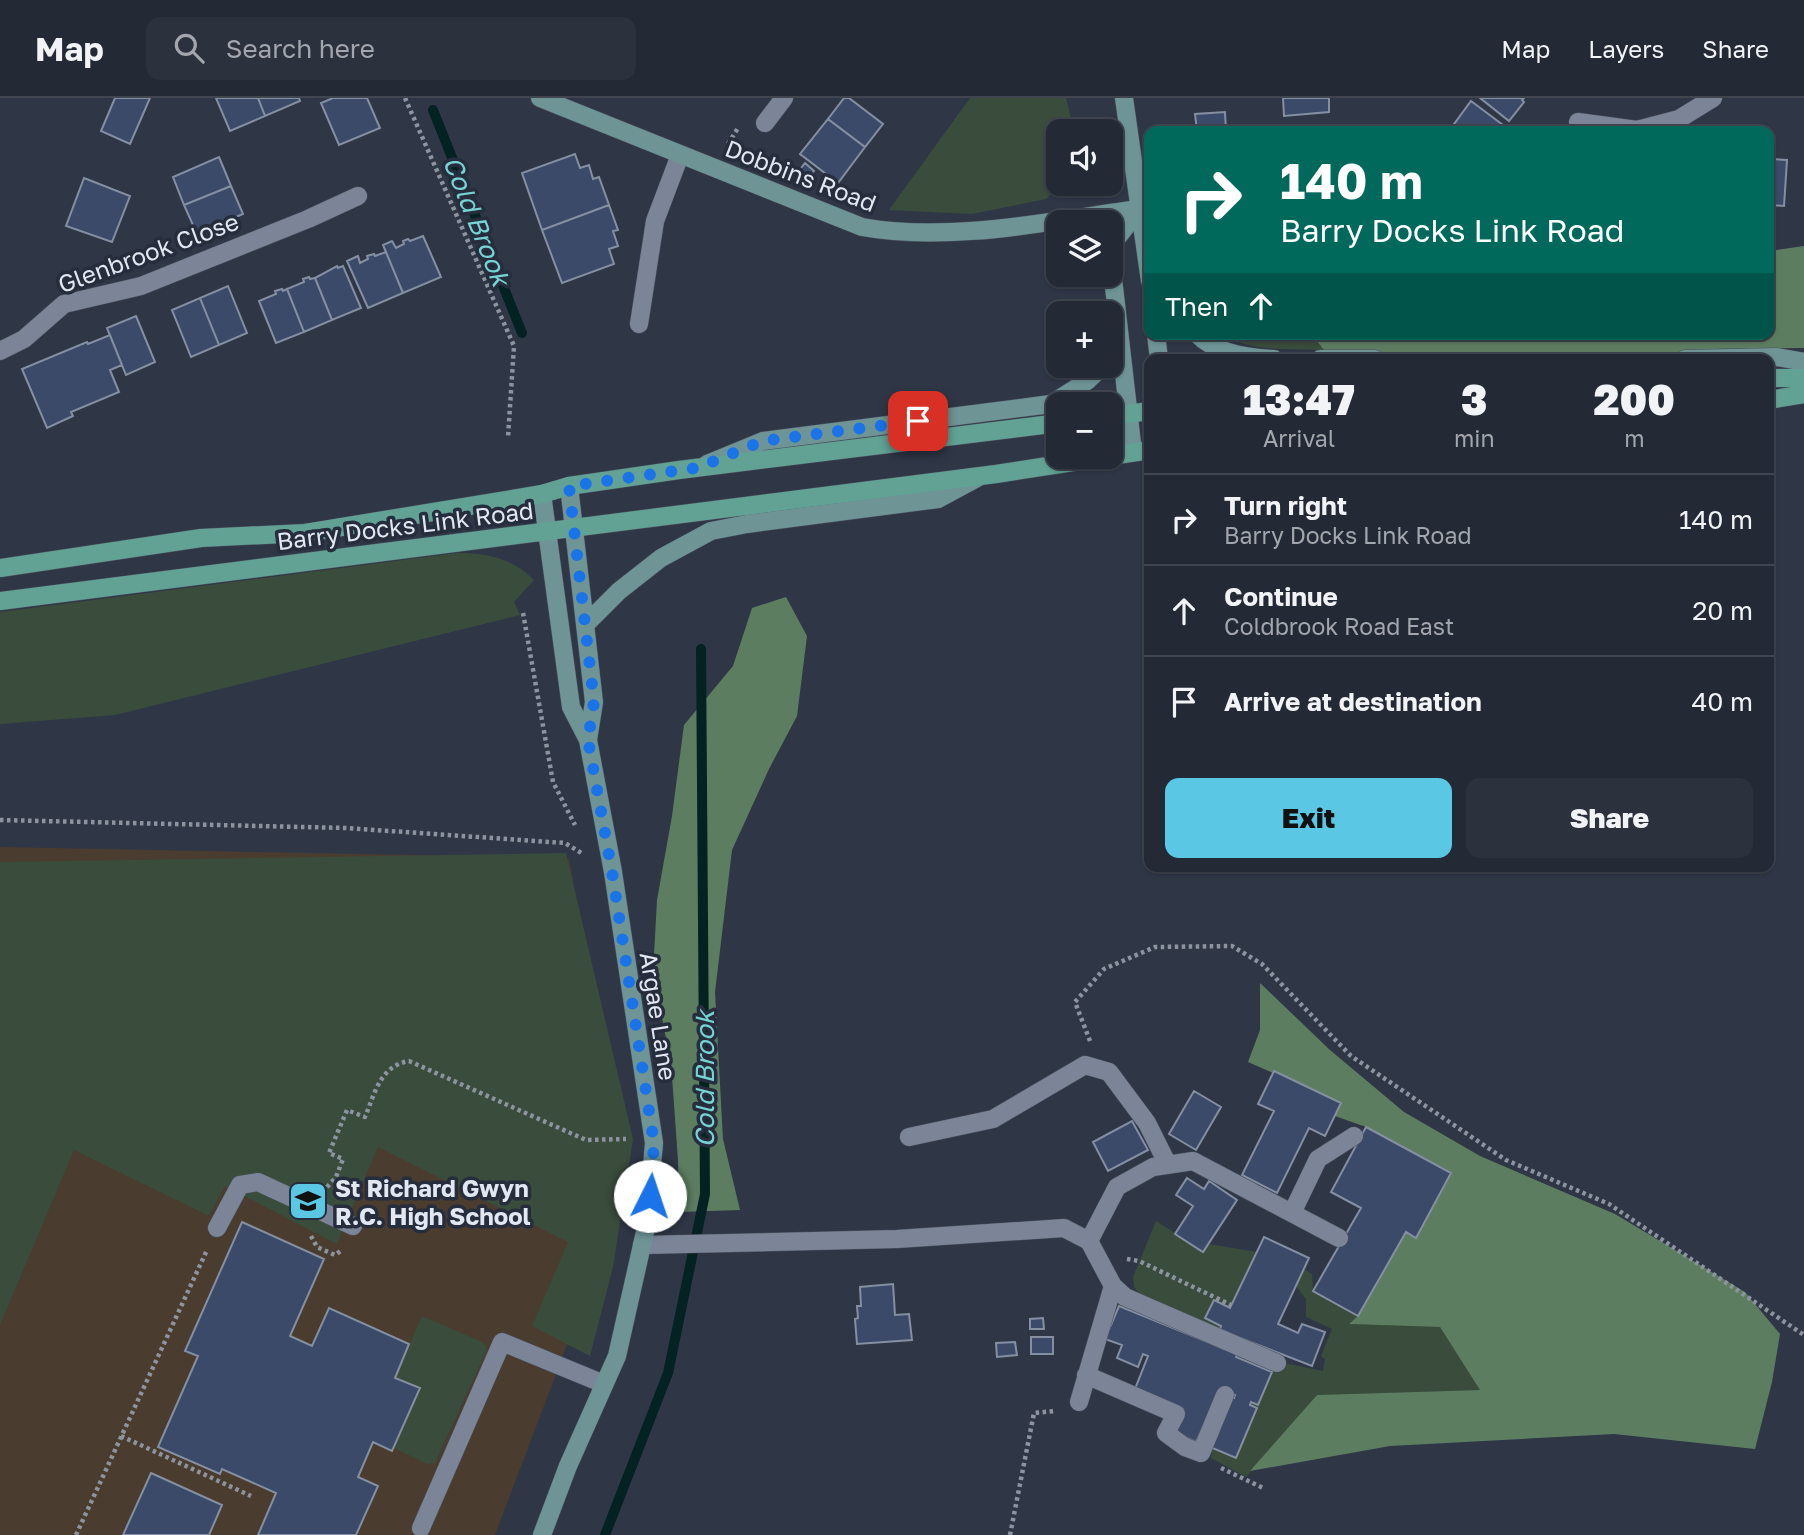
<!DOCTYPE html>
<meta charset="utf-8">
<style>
:root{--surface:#232935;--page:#2b313d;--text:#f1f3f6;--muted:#a3a6ad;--line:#404550;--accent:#5ac8e5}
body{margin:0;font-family:"Golos Text",sans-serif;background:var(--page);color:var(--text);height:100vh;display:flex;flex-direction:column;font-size:26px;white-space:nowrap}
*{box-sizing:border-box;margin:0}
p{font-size:23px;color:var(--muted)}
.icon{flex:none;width:38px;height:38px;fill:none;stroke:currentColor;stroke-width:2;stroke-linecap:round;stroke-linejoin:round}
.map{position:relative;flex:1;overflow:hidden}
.side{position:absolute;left:1144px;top:256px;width:630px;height:518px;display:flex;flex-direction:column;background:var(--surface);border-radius:14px;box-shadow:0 2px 5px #0004,0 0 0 2px var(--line)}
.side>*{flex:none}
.banner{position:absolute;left:1144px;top:28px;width:630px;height:214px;border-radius:14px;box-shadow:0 2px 5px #0004,0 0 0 2px var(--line);background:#00695c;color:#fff;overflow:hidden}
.fabs{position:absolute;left:1046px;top:21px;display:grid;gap:14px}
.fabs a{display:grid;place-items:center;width:77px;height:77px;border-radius:14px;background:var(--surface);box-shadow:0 2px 5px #0004,0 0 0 2px var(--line);font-size:35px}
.pin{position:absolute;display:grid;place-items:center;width:60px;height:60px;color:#fff;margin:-30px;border-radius:14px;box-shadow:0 4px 10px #0006}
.me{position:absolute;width:77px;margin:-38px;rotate:4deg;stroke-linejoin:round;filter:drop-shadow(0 0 5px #0008)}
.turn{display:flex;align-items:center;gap:24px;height:147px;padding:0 21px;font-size:32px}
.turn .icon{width:91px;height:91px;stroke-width:2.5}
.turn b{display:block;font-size:49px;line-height:60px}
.then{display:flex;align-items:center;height:66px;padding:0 21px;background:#0003;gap:14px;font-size:26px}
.eta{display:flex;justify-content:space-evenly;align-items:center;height:119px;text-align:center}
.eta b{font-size:42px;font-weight:800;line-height:49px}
.button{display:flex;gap:14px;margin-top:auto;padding:14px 21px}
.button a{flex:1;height:80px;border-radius:14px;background:var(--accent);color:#111;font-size:28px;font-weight:800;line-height:80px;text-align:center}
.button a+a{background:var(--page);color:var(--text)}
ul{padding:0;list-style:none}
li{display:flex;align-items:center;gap:21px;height:91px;padding:0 21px;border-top:2px solid var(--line)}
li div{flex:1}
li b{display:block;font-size:26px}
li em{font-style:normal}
header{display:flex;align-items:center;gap:42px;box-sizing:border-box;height:98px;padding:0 35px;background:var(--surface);border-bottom:2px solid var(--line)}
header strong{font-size:33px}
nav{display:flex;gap:38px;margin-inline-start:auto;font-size:24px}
.search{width:490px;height:63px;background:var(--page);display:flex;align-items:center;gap:18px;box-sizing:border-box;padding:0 24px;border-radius:14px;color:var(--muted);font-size:26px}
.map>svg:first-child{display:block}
.education{fill:#4a3c2e}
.green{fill:#3a4c3c}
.forest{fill:#5d7d61}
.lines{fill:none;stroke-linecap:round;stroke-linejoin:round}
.stream{stroke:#052223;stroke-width:10}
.building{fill:#3b4a69;stroke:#858fa2;stroke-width:2}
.lane-casing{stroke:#4c5360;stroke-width:19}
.street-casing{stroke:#4c5360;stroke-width:19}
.secondary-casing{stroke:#4c5360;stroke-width:19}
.primary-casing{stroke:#4c5360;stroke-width:19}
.path{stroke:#8d94a0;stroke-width:4.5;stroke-dasharray:3.5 3.5;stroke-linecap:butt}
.lane{stroke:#7b8597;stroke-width:18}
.street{stroke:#7b8597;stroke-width:18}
.secondary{stroke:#6e9496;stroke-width:18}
.primary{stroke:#62a295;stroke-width:18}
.route{stroke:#1a73e8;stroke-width:12;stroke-dasharray:0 21.6}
.labels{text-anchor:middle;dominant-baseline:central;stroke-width:7;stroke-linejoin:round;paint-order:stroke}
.street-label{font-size:24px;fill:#e2e8f2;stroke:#262d3d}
.poi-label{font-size:24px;font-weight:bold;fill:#e2e8f2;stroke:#262d3d;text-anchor:start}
.water-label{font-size:26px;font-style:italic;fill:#77d2d4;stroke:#262d3d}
</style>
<header>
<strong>Map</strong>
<div class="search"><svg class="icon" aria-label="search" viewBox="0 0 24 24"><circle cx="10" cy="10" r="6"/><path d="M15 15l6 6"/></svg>Search here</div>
<nav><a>Map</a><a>Layers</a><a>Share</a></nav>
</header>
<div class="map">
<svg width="1804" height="1437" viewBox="0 0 1804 1437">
<rect width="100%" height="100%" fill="#2f3747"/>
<path class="education" d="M0,749L569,760L610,993L589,1189L495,1437H0Z"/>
<path class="green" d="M970,0H1066L1074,33H1059V86H1061L1046,101L972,116L889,112Z
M1220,236H1311L1324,252C1286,250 1255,255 1220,236Z
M457,455C487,455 512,460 534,482L514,504L520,517L115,617L0,626V514Z
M566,755L633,1041L613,1169L590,1258L532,1228L568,1144L378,1049L337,1146L225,1088L209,1118L74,1052L0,1227V764Z
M1156,1123L1203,1153L1209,1146L1257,1154L1230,1210L1214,1202L1221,1228L1220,1231L1139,1195L1134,1189L1133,1179Z
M1304,1171L1312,1176L1313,1193L1358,1218L1350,1226L1440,1229L1481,1292L1317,1297L1246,1379L1211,1360L1212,1350L1236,1360L1257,1310L1250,1307L1251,1304L1258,1306L1272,1274L1280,1264L1323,1273L1325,1261L1321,1258L1332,1231L1306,1219V1201L1296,1188Z
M422,1218L482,1244L486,1248V1254L435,1365L427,1366L394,1350L420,1291L395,1280Z"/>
<path class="forest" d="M1804,148V250L1713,251L1666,258H1617L1608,261H1527L1519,256L1514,261H1366L1342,253L1324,252L1311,236H1769V153Z
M786,499L807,538L797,618L769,671L732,752L715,894L723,1041L740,1112L679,1114L678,1062L671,965L653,875L657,802L672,718L684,627L733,568L752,510Z
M1260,885L1330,952L1404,1014L1480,1058L1615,1116L1745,1194L1780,1236L1772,1284L1755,1351L1614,1336L1390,1348L1250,1373L1317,1297L1480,1292L1440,1229L1349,1226L1358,1218L1406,1134L1416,1139L1451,1074L1366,1029L1335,1018L1341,1005L1248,964L1260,932Z"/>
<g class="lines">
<path class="stream" d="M433,12L522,235
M605,1437L668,1275L705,1096L701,551"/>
</g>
<path class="building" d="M115,0H150L130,46L101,33Z
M216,0H258L265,18L230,33Z
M258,0H299L300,3L265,18Z
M333,0H367L380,30L339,47L321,5Z
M844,0H849L883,26L865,49L828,21Z
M1283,0H1329V14L1284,18Z
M1480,0H1524L1522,2L1524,4L1509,23Z
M1471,3L1511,33H1449Z
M1225,14L1226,33H1197L1195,16Z
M828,21L865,49L838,85L800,56Z
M575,56L580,70L589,67L593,81L599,79L609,107L542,132L522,75Z
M219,59L231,88L184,107L173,79Z
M1769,61L1787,62L1784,108L1769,107Z
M805,65L814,73L808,81L798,74Z
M84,80L130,98L112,144L66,128Z
M231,88L243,116L197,136L184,107Z
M609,107L618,132L613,133L618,148L609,151L614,166L562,185L542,132Z
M423,138L441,179L403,195L383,147L392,143L396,150L404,146L403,143L408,141L410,143Z
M386,154L403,195L368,210L347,163L358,158L360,165L368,161L367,158L374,156L375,158Z
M337,168L338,170L343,168L361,210L332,222L315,180Z
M309,179L310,181L315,180L332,222L304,234L287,191L304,184L303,181Z
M228,188L247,235L219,247L200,200Z
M282,191L283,193L287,191L304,234L276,245L259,203L276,196L275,193Z
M200,200L219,247L191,259L172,212Z
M136,218L155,264L126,277L107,230Z
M110,237L122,267L110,272L119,294L71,314L73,318L47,330L22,271L87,244L88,246Z
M1274,973L1341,1005L1325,1038L1309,1030L1277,1095L1242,1077L1274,1013L1258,1006Z
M1194,993L1221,1009L1196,1052L1169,1036Z
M1132,1023L1148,1052L1108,1073L1093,1044Z
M1366,1029L1451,1075L1416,1140L1406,1134L1358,1218L1313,1193L1361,1110L1331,1094Z
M1187,1080L1204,1091L1209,1083L1237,1102L1203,1154L1175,1136L1193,1108L1176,1097Z
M242,1124L324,1161L290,1238L312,1248L329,1210L409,1246L395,1280L420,1290L392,1353L373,1344L358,1379L378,1388L356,1437H258L276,1395L222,1371L220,1376L158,1349L198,1258L185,1253Z
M1264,1139L1309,1160L1278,1226L1298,1235L1302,1226L1325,1234L1312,1268L1220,1232L1221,1228L1205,1220L1214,1202L1230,1210Z
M893,1186L895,1217L909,1216L912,1242L857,1246L855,1221L858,1220L857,1208H861L860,1189Z
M1119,1208L1237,1256L1236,1259L1272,1274L1258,1307L1251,1304L1250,1307L1257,1310L1236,1360L1210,1349L1230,1299L1234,1300L1235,1297L1221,1291L1196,1344L1173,1334L1183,1311L1135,1291L1148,1258L1143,1256L1138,1269L1117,1260L1122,1247L1105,1241Z
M1043,1220L1044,1231H1030V1221Z
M1031,1239H1053V1256H1031Z
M1015,1244L1017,1257L997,1259L996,1245Z
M151,1375L222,1407L209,1437H123Z"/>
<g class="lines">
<defs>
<path id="lane" d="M909,1039L993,1021L1085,967L1109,974L1147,1025L1168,1067
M1292,1115L1318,1061L1354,1038
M217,1130L240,1087L258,1084L353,1128
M1089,1143L1117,1089L1153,1069L1193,1063L1339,1140
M642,1147L897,1141L1064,1130L1089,1143L1113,1188L1125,1199L1277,1265
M1086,1277L1176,1316L1166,1335L1185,1349L1201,1355L1225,1297
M1079,1304L1113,1188
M421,1430L502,1244L604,1286"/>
<path id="street" d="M1578,24L1637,32L1679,21L1713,0
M765,25L784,0
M639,226L655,123L680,57
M0,253L24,241L64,206L141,188L308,121L358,98"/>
<path id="secondary" d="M540,0L862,129C949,145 1051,123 1139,111
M1124,0L1150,183
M1111,148L1139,111
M1111,163L1133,354
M1156,236L1159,261
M1197,236C1216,256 1248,260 1274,261
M1320,261H1375
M1685,261L1777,259L1804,264
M707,366L763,343L1051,306L1087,283L1103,268
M569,388L594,604L588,642
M586,526L619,493L661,460L711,433L747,426L938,401L977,380
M542,1437L568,1368L617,1258L647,1125L654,1045L613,774L588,642L571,609L542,396"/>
<path id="primary" d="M1769,280H1804
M1769,302L1804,296
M1111,318L1150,313
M1111,358L1150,352
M0,470L201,440L305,435L542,396L569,388L679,372L1059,325
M0,503L996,376L1106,359"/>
</defs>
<use href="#lane" class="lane-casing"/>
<use href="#street" class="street-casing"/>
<use href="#secondary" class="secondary-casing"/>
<use href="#primary" class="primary-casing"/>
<path class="path" d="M405,0L514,248L508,339
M728,46L738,30
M523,515L553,684L575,727
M0,722L346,730L565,745L583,756
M1090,943L1075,904L1104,871L1155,849L1232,848L1262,866L1351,958L1506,1062L1609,1106L1804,1237
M327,1089L336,1079L343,1061L329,1055L347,1012L365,1019C375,995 380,968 409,963L586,1042L626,1041
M311,1138L317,1149L335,1157L342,1152
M1127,1161L1139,1163L1231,1207
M121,1338L251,1398
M1221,1370L1263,1390
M76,1437L207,1152
M1010,1437L1034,1315L1055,1313"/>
<use href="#lane" class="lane"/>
<use href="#street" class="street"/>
<use href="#secondary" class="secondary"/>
<use href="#primary" class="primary"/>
</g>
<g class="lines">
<path class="route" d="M650,1098L654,1045L612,774L588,642L594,604L569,388L697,370L763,343L918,323"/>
</g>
<defs>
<symbol id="school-square" viewBox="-11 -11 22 22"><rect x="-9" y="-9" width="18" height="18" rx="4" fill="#5ac8e5" stroke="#262d3d"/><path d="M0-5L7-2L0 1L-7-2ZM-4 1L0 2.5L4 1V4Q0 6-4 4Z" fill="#111"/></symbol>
</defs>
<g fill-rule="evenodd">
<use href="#school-square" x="286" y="1081" width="44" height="44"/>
</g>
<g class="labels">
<g class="street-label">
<text transform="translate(801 77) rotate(21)">Dobbins Road</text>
<text transform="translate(148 154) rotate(-20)">Glenbrook Close</text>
<text transform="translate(405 427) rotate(-7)">Barry Docks Link Road</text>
<text transform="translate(659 918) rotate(81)">Argae Lane</text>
</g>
<g class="poi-label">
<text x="335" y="1089">St Richard Gwyn<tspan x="335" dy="28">R.C. High School</tspan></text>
</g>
<g class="water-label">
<text transform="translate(477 123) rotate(68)">Cold Brook</text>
<text transform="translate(704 981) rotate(-90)">Cold Brook</text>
</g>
</g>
</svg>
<div class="fabs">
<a><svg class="icon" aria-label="sound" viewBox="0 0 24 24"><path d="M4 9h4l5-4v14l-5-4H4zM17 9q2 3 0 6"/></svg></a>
<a><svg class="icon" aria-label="layers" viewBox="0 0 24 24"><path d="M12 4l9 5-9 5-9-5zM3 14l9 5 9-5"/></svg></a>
<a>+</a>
<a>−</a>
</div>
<div class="pin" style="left:918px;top:323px;background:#d93025"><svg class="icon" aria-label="arrive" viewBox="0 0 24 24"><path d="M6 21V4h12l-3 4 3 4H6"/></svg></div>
<svg class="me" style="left:650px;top:1098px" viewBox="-20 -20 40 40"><circle r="19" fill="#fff"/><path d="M0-13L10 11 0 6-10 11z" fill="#1a73e8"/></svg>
<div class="banner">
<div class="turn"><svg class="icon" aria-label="right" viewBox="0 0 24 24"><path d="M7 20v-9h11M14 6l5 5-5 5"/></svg><div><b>140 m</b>Barry Docks Link Road</div></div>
<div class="then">Then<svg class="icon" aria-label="ahead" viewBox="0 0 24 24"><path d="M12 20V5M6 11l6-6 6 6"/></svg></div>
</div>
<section class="side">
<div class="eta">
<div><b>13:47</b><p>Arrival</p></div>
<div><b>3</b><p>min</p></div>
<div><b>200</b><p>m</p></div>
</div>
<ul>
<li><svg class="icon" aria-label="right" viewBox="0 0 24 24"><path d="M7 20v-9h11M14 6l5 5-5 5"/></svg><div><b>Turn right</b><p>Barry Docks Link Road</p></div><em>140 m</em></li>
<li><svg class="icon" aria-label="ahead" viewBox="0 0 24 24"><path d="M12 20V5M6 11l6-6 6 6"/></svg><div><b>Continue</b><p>Coldbrook Road East</p></div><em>20 m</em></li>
<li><svg class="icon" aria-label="arrive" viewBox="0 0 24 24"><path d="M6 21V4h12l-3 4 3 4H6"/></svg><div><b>Arrive at destination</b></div><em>40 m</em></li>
</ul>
<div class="button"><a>Exit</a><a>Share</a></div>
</section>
</div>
